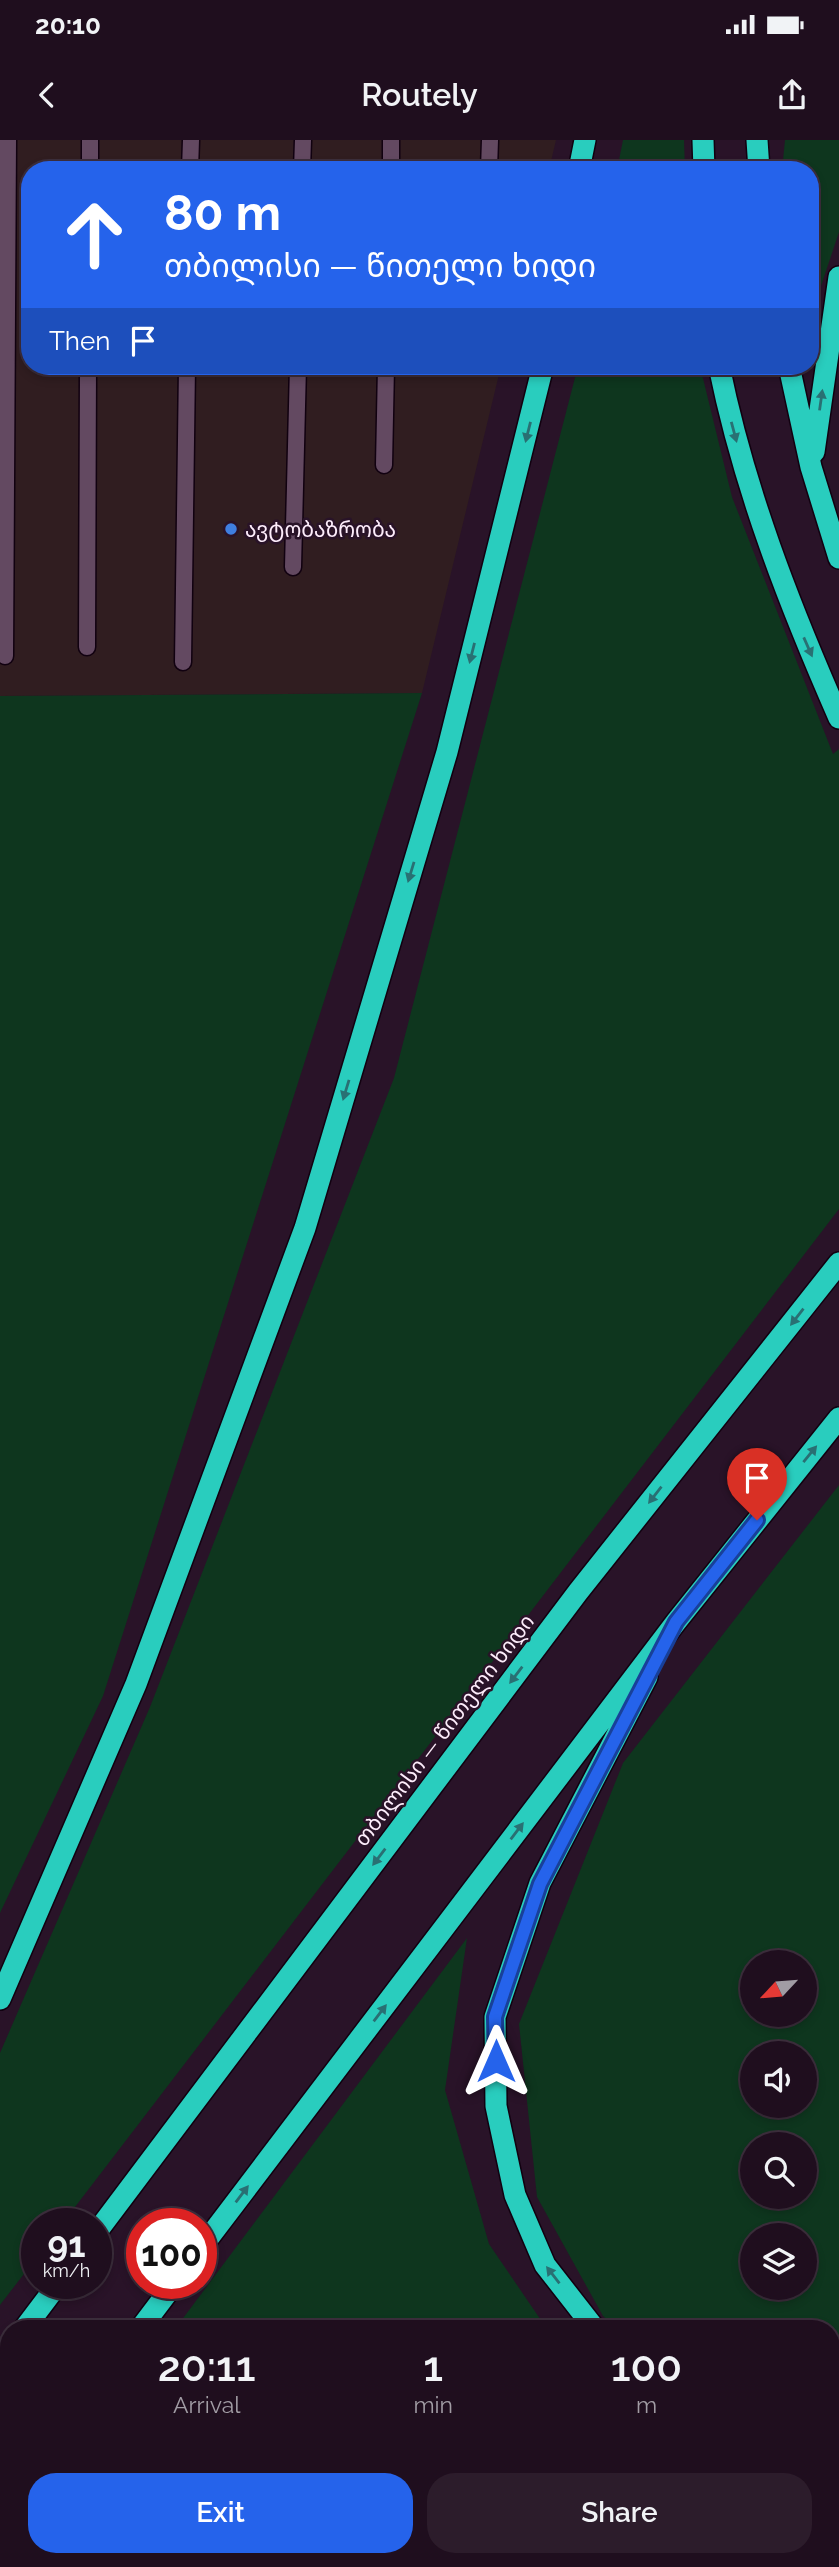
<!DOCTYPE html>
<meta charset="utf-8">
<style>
:root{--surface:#1f0e1e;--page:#2c1c2b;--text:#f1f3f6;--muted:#a19ca4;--line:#3c2e3c;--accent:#2563eb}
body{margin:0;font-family:Raleway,"Noto Sans Georgian",sans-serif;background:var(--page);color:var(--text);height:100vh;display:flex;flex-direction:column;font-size:26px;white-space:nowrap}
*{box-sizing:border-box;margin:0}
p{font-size:23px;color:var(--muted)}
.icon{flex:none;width:38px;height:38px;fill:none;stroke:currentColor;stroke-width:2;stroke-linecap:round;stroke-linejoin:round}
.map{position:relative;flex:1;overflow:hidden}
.sheet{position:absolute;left:0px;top:2180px;width:840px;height:247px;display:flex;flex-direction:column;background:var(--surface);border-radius:28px 28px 0 0;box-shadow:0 4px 10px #0003,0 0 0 2px var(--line)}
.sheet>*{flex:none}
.guide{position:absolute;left:21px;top:21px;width:798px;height:214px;border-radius:28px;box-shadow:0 4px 10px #0003,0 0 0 2px var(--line);background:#2563eb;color:#fff;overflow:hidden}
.needle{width:46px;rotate:244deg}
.controls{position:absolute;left:740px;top:1810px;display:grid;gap:14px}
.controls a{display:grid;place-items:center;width:77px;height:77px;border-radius:50%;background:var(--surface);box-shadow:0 4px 10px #0003,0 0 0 2px var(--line);font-size:35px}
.speed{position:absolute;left:21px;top:2068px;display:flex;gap:14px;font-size:35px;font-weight:700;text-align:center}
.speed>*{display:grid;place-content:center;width:91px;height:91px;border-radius:50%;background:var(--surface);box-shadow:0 4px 10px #0003,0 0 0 2px var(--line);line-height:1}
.speed small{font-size:18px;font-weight:400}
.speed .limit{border:10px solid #d22;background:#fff;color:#111}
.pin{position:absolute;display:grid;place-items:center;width:60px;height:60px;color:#fff;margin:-72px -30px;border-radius:50% 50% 50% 0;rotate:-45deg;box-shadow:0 0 7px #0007}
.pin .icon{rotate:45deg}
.me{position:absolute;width:77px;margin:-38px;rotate:0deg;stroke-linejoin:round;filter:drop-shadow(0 0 5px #0008)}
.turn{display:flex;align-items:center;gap:24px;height:147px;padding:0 28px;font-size:32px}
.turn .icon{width:91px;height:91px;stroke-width:2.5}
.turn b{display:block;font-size:49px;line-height:60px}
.then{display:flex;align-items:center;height:66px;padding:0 28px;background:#0003;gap:14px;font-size:26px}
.eta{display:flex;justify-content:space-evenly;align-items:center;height:119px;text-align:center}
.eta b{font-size:42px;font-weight:600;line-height:49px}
.action{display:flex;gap:14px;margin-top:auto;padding:14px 28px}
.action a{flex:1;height:80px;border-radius:28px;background:var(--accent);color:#fff;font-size:28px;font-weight:600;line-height:80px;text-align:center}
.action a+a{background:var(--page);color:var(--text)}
.status{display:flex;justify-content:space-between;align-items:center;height:49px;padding:0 35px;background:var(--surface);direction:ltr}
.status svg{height:19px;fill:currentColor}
header{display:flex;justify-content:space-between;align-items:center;height:91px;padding:0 28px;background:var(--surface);font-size:32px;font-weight:600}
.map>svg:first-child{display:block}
.commercial{fill:#301d20}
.green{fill:#0e361e;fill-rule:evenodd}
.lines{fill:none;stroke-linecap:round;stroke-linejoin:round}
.lane-casing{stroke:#110110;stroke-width:19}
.highway-casing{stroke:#110110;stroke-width:24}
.lane{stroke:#634961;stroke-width:16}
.highway{stroke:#29cdbe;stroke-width:21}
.oneway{fill:#297073}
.route-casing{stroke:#184099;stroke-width:18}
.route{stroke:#2563eb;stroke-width:12}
.shop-dot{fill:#3f7fe0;stroke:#291328;stroke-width:2.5}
.labels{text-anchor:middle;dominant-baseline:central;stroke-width:5;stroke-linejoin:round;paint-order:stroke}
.poi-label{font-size:21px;fill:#fdedfb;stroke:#291328;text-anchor:start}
.street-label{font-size:21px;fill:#fdedfb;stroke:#291328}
</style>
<div class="status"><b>20:10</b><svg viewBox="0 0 49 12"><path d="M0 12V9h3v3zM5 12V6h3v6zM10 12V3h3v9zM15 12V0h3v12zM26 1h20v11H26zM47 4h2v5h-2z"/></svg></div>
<header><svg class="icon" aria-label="back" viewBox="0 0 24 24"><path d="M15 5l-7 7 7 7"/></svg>Routely<svg class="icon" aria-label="share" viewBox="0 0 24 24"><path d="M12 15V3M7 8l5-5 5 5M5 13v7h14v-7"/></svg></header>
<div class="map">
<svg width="839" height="2427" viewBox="0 0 839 2427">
<rect width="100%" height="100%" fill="#291328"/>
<path class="commercial" d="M0,0H556L549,30H30V226H501L422,553L0,556Z"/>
<path class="green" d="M623,0H684L685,30H617Z
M785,0H839V92L810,179V30H782Z
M578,226H700L732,357L833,614L839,609V1069L62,2084H37V2117L0,2165V1913L150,1567L394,938Z
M422,553L103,1556L0,1773V556Z
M839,1345V2290L831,2288V2189H618L603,2176L537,2057L519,1884L623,1623ZM752,1822H805V1874H752ZM752,1913H805V1965H752ZM752,2004H805V2056H752ZM752,2095H805V2147H752Z
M467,1798L445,1950L489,2104L547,2189H175Z
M831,2345L839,2346V2427H0L9,2411V2418H831Z"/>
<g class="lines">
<defs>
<path id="lane" d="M489,29L490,0
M90,30V0
M190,30L191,0
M302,30L303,0
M391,30V0
M384,325L386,226
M293,427L298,226
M87,507L88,226
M5,516L8,0
M183,522L187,226"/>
<path id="highway" d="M703,0L704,30
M757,0L759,30
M579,30L585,0
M719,226C744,349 789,464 839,578
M789,226L811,327L839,418
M814,312L839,137
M0,1859L136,1544L305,1088L447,612L543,226
M96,2093L578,1452L839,1123
M201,2108L676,1482L839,1278
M24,2189L58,2144
M140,2189L174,2144
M595,2189L545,2125L515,2055L496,1966L495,1877L540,1743L647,1537
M0,2221L9,2209
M831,2312L839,2313
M0,2374L9,2362"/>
</defs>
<use href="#lane" class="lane-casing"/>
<use href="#highway" class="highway-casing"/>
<use href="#lane" class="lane"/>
<use href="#highway" class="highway"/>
</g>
<defs><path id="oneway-solid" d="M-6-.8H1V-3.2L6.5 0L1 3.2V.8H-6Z" transform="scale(1.75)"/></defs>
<g class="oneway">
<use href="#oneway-solid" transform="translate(821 260) rotate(-82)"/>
<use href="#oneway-solid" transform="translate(528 292) rotate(104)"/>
<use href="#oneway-solid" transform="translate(734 292) rotate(75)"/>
<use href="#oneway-solid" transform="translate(808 507) rotate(66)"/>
<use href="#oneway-solid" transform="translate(472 513) rotate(104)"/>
<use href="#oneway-solid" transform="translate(411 732) rotate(107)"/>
<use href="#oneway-solid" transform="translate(346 950) rotate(107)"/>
<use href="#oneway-solid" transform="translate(797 1177) rotate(128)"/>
<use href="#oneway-solid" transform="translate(810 1314) rotate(-51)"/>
<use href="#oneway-solid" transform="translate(655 1355) rotate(128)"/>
<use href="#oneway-solid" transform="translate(516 1535) rotate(127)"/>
<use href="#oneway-solid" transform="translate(517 1691) rotate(-53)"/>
<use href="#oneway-solid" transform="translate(379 1717) rotate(127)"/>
<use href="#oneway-solid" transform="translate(380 1873) rotate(-53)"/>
<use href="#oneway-solid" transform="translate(242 2054) rotate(-53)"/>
<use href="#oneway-solid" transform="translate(553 2135) rotate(-128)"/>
</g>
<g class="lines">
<defs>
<path id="route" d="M496,1921L495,1877L540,1744L676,1482L757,1380"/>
</defs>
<use href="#route" class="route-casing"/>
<use href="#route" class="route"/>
</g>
<circle class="shop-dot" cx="231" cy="389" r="7"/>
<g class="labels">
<g class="poi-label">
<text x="245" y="389">ავტობაზრობა</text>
</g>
<g class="street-label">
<text transform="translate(444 1590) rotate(-53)">თბილისი — წითელი ხიდი</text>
</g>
</g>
</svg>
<div class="controls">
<a><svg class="needle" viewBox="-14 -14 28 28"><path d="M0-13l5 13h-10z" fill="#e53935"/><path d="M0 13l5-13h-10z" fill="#a19ca4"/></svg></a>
<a><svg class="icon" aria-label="sound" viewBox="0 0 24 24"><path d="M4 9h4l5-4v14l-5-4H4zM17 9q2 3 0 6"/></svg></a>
<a><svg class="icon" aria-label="search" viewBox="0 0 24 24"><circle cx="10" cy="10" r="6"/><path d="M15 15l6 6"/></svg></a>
<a><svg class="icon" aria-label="layers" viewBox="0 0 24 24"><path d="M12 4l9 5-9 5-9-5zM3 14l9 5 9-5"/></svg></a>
</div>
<div class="speed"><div>91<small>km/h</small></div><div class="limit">100</div></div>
<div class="pin" style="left:757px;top:1380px;background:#d93025"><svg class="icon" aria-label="arrive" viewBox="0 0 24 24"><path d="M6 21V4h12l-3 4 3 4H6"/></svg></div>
<svg class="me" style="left:496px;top:1921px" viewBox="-20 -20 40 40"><path d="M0-17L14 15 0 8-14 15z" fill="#2563eb" stroke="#fff" stroke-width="4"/></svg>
<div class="guide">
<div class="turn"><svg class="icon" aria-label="ahead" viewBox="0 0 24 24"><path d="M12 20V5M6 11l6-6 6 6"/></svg><div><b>80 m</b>თბილისი — წითელი ხიდი</div></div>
<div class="then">Then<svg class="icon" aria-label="arrive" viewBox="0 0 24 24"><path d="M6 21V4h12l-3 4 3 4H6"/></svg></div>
</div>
<section class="sheet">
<div class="eta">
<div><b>20:11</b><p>Arrival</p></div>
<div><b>1</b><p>min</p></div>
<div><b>100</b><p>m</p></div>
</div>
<div class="action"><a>Exit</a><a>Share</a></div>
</section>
</div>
